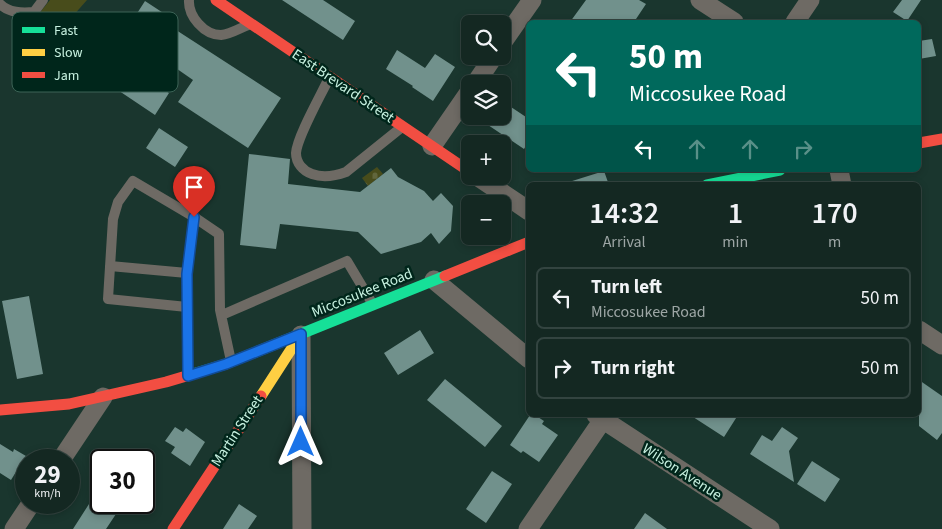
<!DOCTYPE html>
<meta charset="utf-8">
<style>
:root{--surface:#142822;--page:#21342f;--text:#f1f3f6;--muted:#9da6a5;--line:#334440}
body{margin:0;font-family:"Source Sans 3",sans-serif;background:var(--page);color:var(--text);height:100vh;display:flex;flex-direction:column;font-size:19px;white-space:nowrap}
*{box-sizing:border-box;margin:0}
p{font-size:16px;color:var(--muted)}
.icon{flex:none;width:28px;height:28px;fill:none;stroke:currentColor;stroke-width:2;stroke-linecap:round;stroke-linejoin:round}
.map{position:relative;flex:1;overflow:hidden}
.drawer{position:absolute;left:526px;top:182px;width:395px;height:235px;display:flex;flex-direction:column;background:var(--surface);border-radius:8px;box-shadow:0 2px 8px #0003,0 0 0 1px var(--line)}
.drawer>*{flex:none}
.banner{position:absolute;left:526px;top:20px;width:395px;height:152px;border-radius:8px;box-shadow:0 2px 8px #0003,0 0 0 1px var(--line);background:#00695c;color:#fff;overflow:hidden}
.tools{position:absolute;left:461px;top:15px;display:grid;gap:10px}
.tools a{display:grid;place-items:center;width:50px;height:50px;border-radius:8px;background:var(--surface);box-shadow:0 2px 8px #0003,0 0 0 1px var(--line);font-size:25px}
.speed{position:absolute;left:15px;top:449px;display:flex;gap:10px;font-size:25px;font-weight:700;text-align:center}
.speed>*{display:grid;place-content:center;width:65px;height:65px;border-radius:50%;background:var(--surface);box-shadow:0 2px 8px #0003,0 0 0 1px var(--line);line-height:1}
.speed small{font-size:12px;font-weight:400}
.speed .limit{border:2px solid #111;border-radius:8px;background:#fff;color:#111}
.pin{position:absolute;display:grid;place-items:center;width:42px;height:42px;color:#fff;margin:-51px -21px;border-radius:50% 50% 50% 0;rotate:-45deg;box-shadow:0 0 5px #0007}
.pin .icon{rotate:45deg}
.me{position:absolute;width:55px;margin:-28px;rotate:0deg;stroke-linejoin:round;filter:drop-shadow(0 0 4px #0008)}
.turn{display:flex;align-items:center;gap:18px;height:105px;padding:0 20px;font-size:22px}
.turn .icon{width:65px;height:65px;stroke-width:2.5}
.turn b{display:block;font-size:35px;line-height:42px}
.lanes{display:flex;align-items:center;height:48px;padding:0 20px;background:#0003;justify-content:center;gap:25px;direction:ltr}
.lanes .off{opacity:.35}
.eta{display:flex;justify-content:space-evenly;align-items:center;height:85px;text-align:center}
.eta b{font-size:30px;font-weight:600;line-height:35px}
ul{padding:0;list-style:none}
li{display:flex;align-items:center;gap:15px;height:62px;margin:0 10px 8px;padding:0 10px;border:2px solid var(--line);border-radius:8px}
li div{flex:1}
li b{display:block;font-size:19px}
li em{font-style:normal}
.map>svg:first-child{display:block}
.cemetery{fill:url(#cemetery-stones)}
.park{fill:#484c1b}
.building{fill:#71918c}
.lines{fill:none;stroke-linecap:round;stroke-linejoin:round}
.lane{stroke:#6e6a64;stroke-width:10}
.street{stroke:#6e6a64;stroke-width:19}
.fast{stroke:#16e098;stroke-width:11}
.slow{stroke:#ffcf43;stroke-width:11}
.jam{stroke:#f24e42;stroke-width:11}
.route-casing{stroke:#114b97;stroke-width:12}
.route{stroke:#1a73e8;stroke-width:9}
.labels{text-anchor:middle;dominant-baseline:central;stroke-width:5;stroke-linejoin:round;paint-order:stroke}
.street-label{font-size:15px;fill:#c7f1e0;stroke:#00261b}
.key{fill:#00261b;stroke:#3c6356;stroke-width:1}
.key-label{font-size:14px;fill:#c7f1e0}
</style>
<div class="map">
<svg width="942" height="529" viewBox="0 0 942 529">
<defs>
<pattern id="cemetery-stones" width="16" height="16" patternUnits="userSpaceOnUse" patternTransform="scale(1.25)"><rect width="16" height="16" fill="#484c1b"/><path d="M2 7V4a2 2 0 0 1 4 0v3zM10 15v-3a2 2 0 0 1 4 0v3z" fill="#61663c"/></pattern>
</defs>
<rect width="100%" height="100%" fill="#1a362e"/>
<path class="cemetery" d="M377,167L383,174L368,186L362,178Z"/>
<path class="park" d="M50,0H87L57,34L28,27Z"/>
<path class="building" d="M282,0H323L355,21L343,40Z
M586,0H639L646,4L634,22H570Z
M902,0H921L907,21L893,12Z
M145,1L177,22L173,28L281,98L248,148L178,102L193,80L170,64L156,84L169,93L155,115L70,58L99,15L125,32Z
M932,39L936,56L919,59V41Z
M397,50L425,68L435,54L455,67L433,101L412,87L413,86L386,69Z
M502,101L529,119V141L524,149L488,125L493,116H502Z
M159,128L188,147L175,167L146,148Z
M249,154L290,159L288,184L360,192L391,168L398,177L424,191L433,201L441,193L453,206L451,231L439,244L431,233L421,242L381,254L358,232L280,224L276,249L240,245Z
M604,171L609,185H570L569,182Z
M29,296L43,374L17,379L2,301Z
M420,330L434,353L398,375L384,353Z
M445,379L502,426L485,447L427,400Z
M919,380L942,396V433L937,440L919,426Z
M530,415H535L544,421L542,424L558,435L539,462L523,451L521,453L510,445Z
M690,415H738L724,437Z
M175,427L183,432L186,428L205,442L190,466L171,453L175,447L165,441Z
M782,427L798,438L789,451L794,482L750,454L762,435L772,441Z
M0,444L13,452L14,449L26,456L11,480L0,473Z
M812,461L840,479L825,502L797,484Z
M492,471L512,484L486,523L466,509Z
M93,502H124L106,529H73L89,504L91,506Z
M239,504L257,516L248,529H223Z
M645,513L667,529H634Z"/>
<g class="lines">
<path class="lane" d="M189,0C188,16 204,35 221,35C231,34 240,28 248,25
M0,4C9,13 22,13 34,12L43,0
M329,78C321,95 297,137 296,153C296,163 303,171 312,174C323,178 335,176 346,172L402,127
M110,266L187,273
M187,307L108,299L113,219L118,202L133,181L194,217L219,234L220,310L231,361
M222,315L347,261L372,303
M188,373L187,273L194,217"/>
<path class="street" d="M700,0L734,22
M795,22L810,0
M502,43L532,0
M475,84L494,56
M432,146L470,91
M839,170L842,185
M477,176L529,211
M434,280L529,359
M919,330L942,345
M301,335L302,529
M596,415L770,529
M61,460L103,397
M14,529L32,502
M528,529L602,421"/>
<path class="fast" d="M707,185L780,170
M193,374L226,364L445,276"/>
<path class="slow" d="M261,396L301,334"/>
<path class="jam" d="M216,0L470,172
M919,143L942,139
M445,276L529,242
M0,410L69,404L166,382L193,374
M173,529L261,396"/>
</g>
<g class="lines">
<defs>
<path id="route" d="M194,217L187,274L188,376L226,364L301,334V442"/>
</defs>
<use href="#route" class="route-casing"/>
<use href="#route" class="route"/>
</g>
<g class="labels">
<g class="street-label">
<text transform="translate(343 86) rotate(34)">East Brevard Street</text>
<text transform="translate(362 293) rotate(-22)">Miccosukee Road</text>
<text transform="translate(237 431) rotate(-57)">Martin Street</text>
<text transform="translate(682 472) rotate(33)">Wilson Avenue</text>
</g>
</g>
<rect x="12" y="12" width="166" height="80" rx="8" class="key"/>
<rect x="22" y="27" width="23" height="6" fill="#16e098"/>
<rect x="22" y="49" width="23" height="7" fill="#ffcf43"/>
<rect x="22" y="72" width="23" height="6" fill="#f24e42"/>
<g class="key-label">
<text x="54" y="35">Fast</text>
<text x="54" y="57">Slow</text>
<text x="54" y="80">Jam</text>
</g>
</svg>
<div class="tools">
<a><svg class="icon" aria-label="search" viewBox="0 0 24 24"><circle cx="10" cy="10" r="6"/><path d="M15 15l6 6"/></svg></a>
<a><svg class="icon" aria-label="layers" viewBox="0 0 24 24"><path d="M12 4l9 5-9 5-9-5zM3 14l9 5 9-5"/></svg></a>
<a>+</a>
<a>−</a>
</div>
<div class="speed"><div>29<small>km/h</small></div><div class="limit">30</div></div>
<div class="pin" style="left:194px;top:217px;background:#d93025"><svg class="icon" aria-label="arrive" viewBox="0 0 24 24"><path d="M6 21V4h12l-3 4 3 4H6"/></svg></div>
<svg class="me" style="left:301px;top:442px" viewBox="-20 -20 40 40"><path d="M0-17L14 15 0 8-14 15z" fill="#1a73e8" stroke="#fff" stroke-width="4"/></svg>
<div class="banner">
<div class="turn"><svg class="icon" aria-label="left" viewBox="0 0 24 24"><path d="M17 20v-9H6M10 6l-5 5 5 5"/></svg><div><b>50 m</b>Miccosukee Road</div></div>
<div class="lanes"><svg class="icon" aria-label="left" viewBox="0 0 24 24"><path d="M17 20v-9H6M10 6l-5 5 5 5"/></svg><svg class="icon off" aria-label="ahead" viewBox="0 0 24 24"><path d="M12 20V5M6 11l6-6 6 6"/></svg><svg class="icon off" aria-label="ahead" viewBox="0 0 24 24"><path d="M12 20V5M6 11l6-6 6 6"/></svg><svg class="icon off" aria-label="right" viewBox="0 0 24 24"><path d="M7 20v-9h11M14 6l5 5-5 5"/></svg></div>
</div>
<section class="drawer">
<div class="eta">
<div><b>14:32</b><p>Arrival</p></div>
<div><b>1</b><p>min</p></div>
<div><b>170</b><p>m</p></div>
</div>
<ul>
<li><svg class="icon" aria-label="left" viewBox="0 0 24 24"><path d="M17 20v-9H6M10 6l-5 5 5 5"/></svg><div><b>Turn left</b><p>Miccosukee Road</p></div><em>50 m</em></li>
<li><svg class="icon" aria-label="right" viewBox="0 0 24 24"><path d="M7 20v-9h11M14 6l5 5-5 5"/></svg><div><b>Turn right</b></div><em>50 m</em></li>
</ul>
</section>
</div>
